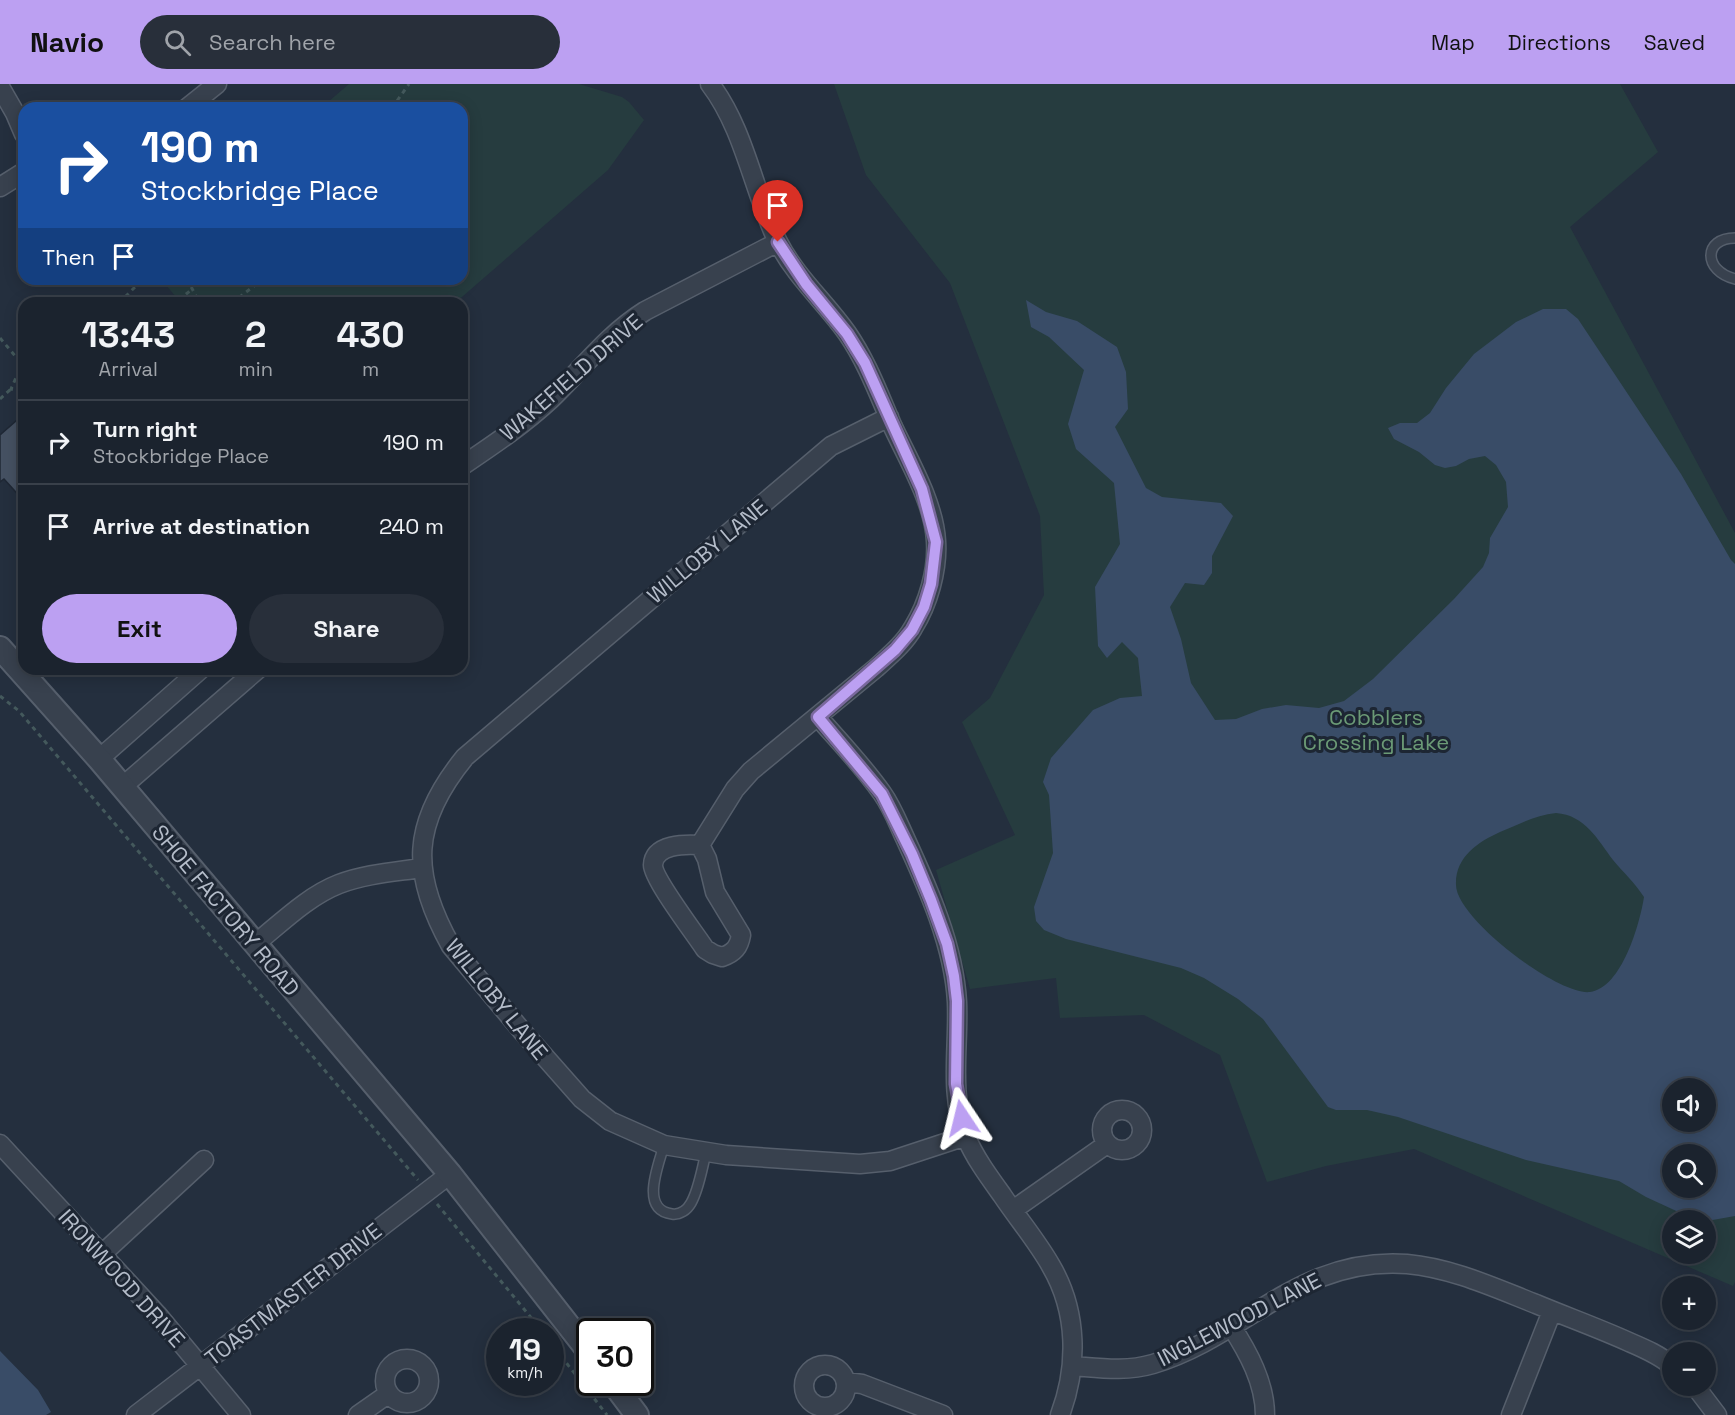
<!DOCTYPE html>
<meta charset="utf-8">
<style>
:root{--surface:#1b232e;--page:#282f3a;--text:#f1f3f6;--muted:#a0a4aa;--line:#39404a;--accent:#bca0f2}
body{margin:0;font-family:"Space Grotesk",sans-serif;background:var(--page);color:var(--text);height:100vh;display:flex;flex-direction:column;font-size:22px;white-space:nowrap}
*{box-sizing:border-box;margin:0}
p{font-size:20px;color:var(--muted)}
.icon{flex:none;width:33px;height:33px;fill:none;stroke:currentColor;stroke-width:2;stroke-linecap:round;stroke-linejoin:round}
.map{position:relative;flex:1;overflow:hidden}
.details{position:absolute;left:18px;top:213px;width:450px;height:378px;display:flex;flex-direction:column;background:var(--surface);border-radius:18px;box-shadow:0 3px 15px #0003,0 0 0 2px var(--line)}
.details>*{flex:none}
.guide{position:absolute;left:18px;top:18px;width:450px;height:183px;border-radius:18px;box-shadow:0 3px 15px #0003,0 0 0 2px var(--line);background:#1a4fa0;color:#fff;overflow:hidden}
.buttons{position:absolute;left:1662px;top:994px;display:grid;gap:12px}
.buttons a{display:grid;place-items:center;width:54px;height:54px;border-radius:50%;background:var(--surface);box-shadow:0 3px 15px #0003,0 0 0 2px var(--line);font-size:30px}
.speed{position:absolute;left:486px;top:1234px;display:flex;gap:12px;font-size:30px;font-weight:700;text-align:center}
.speed>*{display:grid;place-content:center;width:78px;height:78px;border-radius:50%;background:var(--surface);box-shadow:0 3px 15px #0003,0 0 0 2px var(--line);line-height:1}
.speed small{font-size:15px;font-weight:400}
.speed .limit{border:3px solid #111;border-radius:9px;background:#fff;color:#111}
.pin{position:absolute;display:grid;place-items:center;width:51px;height:51px;color:#fff;margin:-62px -26px;border-radius:50% 50% 50% 0;rotate:-45deg;box-shadow:0 0 6px #0007}
.pin .icon{rotate:45deg}
.me{position:absolute;width:66px;margin:-33px;rotate:350deg;stroke-linejoin:round;filter:drop-shadow(0 0 4px #0008)}
.turn{display:flex;align-items:center;gap:21px;height:126px;padding:0 24px;font-size:27px}
.turn .icon{width:78px;height:78px;stroke-width:2.5}
.turn b{display:block;font-size:42px;line-height:51px}
.then{display:flex;align-items:center;height:57px;padding:0 24px;background:#0003;gap:12px;font-size:22px}
.eta{display:flex;justify-content:space-evenly;align-items:center;height:102px;text-align:center}
.eta b{font-size:36px;font-weight:600;line-height:42px}
.cta{display:flex;gap:12px;margin-top:auto;padding:12px 24px}
.cta a{flex:1;height:69px;border-radius:36px;background:var(--accent);color:#111;font-size:24px;font-weight:600;line-height:69px;text-align:center}
.cta a+a{background:var(--page);color:var(--text)}
ul{padding:0;list-style:none}
li{display:flex;align-items:center;gap:18px;height:84px;padding:0 24px;border-top:2px solid var(--line)}
li div{flex:1}
li b{display:block;font-size:22px}
li em{font-style:normal}
header{display:flex;align-items:center;gap:36px;box-sizing:border-box;height:84px;padding:0 30px;background:var(--accent);color:#111}
header strong{font-size:28px}
nav{display:flex;gap:33px;margin-inline-start:auto;font-size:21px}
.search{width:420px;height:54px;background:var(--page);display:flex;align-items:center;gap:15px;box-sizing:border-box;padding:0 21px;border-radius:33px;color:var(--muted);font-size:22px}
.map>svg:first-child{display:block}
.green{fill:#263c3f;fill-rule:evenodd}
.water{fill:#394c67;fill-rule:evenodd}
.building{fill:#455162;stroke:#1f2835;stroke-width:1.5}
.lines{fill:none;stroke-linecap:round;stroke-linejoin:round}
.service-casing{stroke:#565f6c;stroke-width:12}
.minor-casing{stroke:#565f6c;stroke-width:21}
.tertiary-casing{stroke:#565f6c;stroke-width:26}
.path{stroke:#44595c;stroke-width:3;stroke-dasharray:4.5 4.5;stroke-linecap:butt}
.service{stroke:#38414e;stroke-width:9}
.minor{stroke:#38414e;stroke-width:18}
.tertiary{stroke:#38414e;stroke-width:22}
.route-casing{stroke:#7a689d;stroke-width:15}
.route{stroke:#bca0f2;stroke-width:10}
.labels{text-anchor:middle;dominant-baseline:central;stroke-width:6;stroke-linejoin:round;paint-order:stroke}
.street-label{font-size:22px;fill:#b4bcc9;stroke:#1d2633}
.park-label{font-size:22px;fill:#6b9a76;stroke:#1d2633}
</style>
<header>
<strong>Navio</strong>
<div class="search"><svg class="icon" aria-label="search" viewBox="0 0 24 24"><circle cx="10" cy="10" r="6"/><path d="M15 15l6 6"/></svg>Search here</div>
<nav><a>Map</a><a>Directions</a><a>Saved</a></nav>
</header>
<div class="map">
<svg width="1735" height="1331" viewBox="0 0 1735 1331">
<rect width="100%" height="100%" fill="#242f3e"/>
<path class="green" d="M349,0H579L622,13L629,18L644,36L608,86L455,219H181L161,195H462V24H321Z
M834,0H1620L1658,68L1570,143L1735,449V1198L1733,1202L1414,1065L1326,1082L1267,1098L1220,971L1144,931L1060,934L1056,894L970,905L936,786L1015,751L962,638L990,614L1044,511L1040,432L950,199L866,91ZM1672,1005H1706V1038H1672ZM1672,1071H1706V1104H1672ZM1672,1137H1706V1170H1672Z"/>
<path class="water" d="M1026,216L1046,228L1077,237L1117,263L1126,288L1128,325L1115,343L1146,404L1162,413L1221,419L1233,432L1212,472V489L1204,501L1185,499L1170,523L1181,555L1191,599L1215,636L1236,635L1262,625L1286,621L1319,624L1344,617L1373,595L1454,515L1483,483L1489,469L1490,454L1508,423L1506,398L1496,381L1485,372L1469,375L1456,382L1445,384L1435,381L1419,368L1394,355L1388,344L1400,339H1417L1430,329L1446,304L1474,270L1516,238L1543,225H1566L1578,235L1681,390L1731,476L1735,480V1132L1707,1137L1685,1131L1646,1113L1619,1097L1526,1076L1398,1033L1367,1026H1336L1328,1023L1263,935L1238,915L1204,894L1181,884L1066,855L1044,846L1036,837L1034,823L1053,769L1049,711L1043,698L1051,674L1093,626L1120,614L1142,612L1138,574L1122,558L1107,574L1098,562L1095,503L1120,460L1114,399L1076,365L1068,340L1084,286L1049,253L1031,243ZM1556,729C1585,731 1598,756 1613,776C1623,788 1635,799 1644,813C1640,839 1622,904 1590,908C1558,912 1456,834 1456,801C1455,773 1478,758 1500,748C1519,740 1536,731 1556,729ZM1672,1005H1706V1038H1672ZM1672,1071H1706V1104H1672Z
M0,1267L38,1306L51,1328L46,1331H0Z"/>
<path class="building" d="M24,330V417L4,395L0,398V351Z"/>
<g class="lines">
<defs>
<path id="service" d="M1735,154C1703,154 1703,187 1735,195
M664,1061C659,1080 639,1126 672,1130C680,1131 687,1126 691,1119C699,1105 702,1084 706,1069"/>
<path id="minor" d="M0,3L15,29L24,50
M187,24L217,0
M0,103L24,88
M889,333L831,362L465,673C411,739 410,789 451,862L522,947L582,1015L610,1037L664,1061L726,1071L860,1080L890,1077L966,1052
M462,382C493,361 523,341 551,315C582,285 607,251 645,227L778,158
M818,633C840,658 863,682 882,709C892,723 898,739 905,754C928,804 954,862 957,918C959,963 949,1009 966,1053C975,1074 989,1093 1002,1111C1018,1135 1037,1157 1051,1182C1078,1228 1078,1283 1060,1331
M99,675L201,585
M122,703L258,585
M700,761C685,760 654,760 653,781C653,795 696,851 705,865L713,870L722,873C734,869 739,863 741,851L715,808L707,775L700,761L735,705L751,687L876,584C889,572 904,560 913,544C928,520 938,486 936,457C934,419 909,377 893,343C879,311 867,278 847,249C825,218 796,193 778,158C753,107 745,46 710,0
M255,860C281,839 308,812 339,800C365,790 394,788 421,784
M1102 1046a20 20 0 1 1 40 0a20 20 0 1 1-40 0Z
M0,1060L157,1230L241,1331
M1013,1126L1107,1060
M102,1170L204,1076
M1231,1242C1248,1268 1265,1299 1265,1331
M385 1297a22 22 0 1 1 44 0a22 22 0 1 1-44 0Z
M804 1302a21 21 0 1 1 42 0a21 21 0 1 1-42 0Z
M1073,1282C1100,1284 1126,1288 1153,1280C1246,1252 1299,1172 1407,1180C1452,1184 1495,1204 1536,1220C1567,1233 1598,1244 1629,1258C1643,1264 1660,1271 1672,1282
M847,1298L862,1300L943,1331
M1695,1302L1717,1331
M136,1331L450,1090
M358,1331L388,1310
M1511,1331L1552,1227"/>
<path id="tertiary" d="M0,564L99,675L450,1090L590,1269
M613,1299L637,1331"/>
</defs>
<use href="#service" class="service-casing"/>
<use href="#minor" class="minor-casing"/>
<use href="#tertiary" class="tertiary-casing"/>
<path class="path" d="M392,24L409,0
M187,195L196,212L206,219
M179,216L191,206
M119,219L143,195
M232,219L263,195
M0,254L22,280
M24,281L22,280L11,305L24,308
M0,315L11,305
M0,612L19,627L47,660L418,1096
M437,1120L543,1248
M550,1258L607,1331"/>
<use href="#service" class="service"/>
<use href="#minor" class="minor"/>
<use href="#tertiary" class="tertiary"/>
</g>
<g class="lines">
<defs>
<path id="route" d="M778,158L806,200L847,250L865,279L922,405L936,458L931,500L924,523L912,546L895,566L818,633L882,710L912,770L931,816L947,860L954,892L957,917L956,1000L962,1034"/>
</defs>
<use href="#route" class="route-casing"/>
<use href="#route" class="route"/>
</g>
<g class="labels">
<g class="street-label">
<text transform="translate(571 293) rotate(-41)">WAKEFIELD DRIVE</text>
<text transform="translate(707 467) rotate(-40)">WILLOBY LANE</text>
<text transform="translate(226 826) rotate(50)">SHOE FACTORY ROAD</text>
<text transform="translate(497 915) rotate(51)">WILLOBY LANE</text>
<text transform="translate(122 1194) rotate(48)">IRONWOOD DRIVE</text>
<text transform="translate(293 1210) rotate(-38)">TOASTMASTER DRIVE</text>
<text transform="translate(1239 1235) rotate(-27)">INGLEWOOD LANE</text>
</g>
<g class="park-label">
<text x="1376" y="633">Cobblers<tspan x="1376" dy="25">Crossing Lake</tspan></text>
</g>
</g>
</svg>
<div class="buttons">
<a><svg class="icon" aria-label="sound" viewBox="0 0 24 24"><path d="M4 9h4l5-4v14l-5-4H4zM17 9q2 3 0 6"/></svg></a>
<a><svg class="icon" aria-label="search" viewBox="0 0 24 24"><circle cx="10" cy="10" r="6"/><path d="M15 15l6 6"/></svg></a>
<a><svg class="icon" aria-label="layers" viewBox="0 0 24 24"><path d="M12 4l9 5-9 5-9-5zM3 14l9 5 9-5"/></svg></a>
<a>+</a>
<a>−</a>
</div>
<div class="speed"><div>19<small>km/h</small></div><div class="limit">30</div></div>
<div class="pin" style="left:778px;top:158px;background:#d93025"><svg class="icon" aria-label="arrive" viewBox="0 0 24 24"><path d="M6 21V4h12l-3 4 3 4H6"/></svg></div>
<svg class="me" style="left:962px;top:1034px" viewBox="-20 -20 40 40"><path d="M0-17L14 15 0 8-14 15z" fill="#bca0f2" stroke="#fff" stroke-width="4"/></svg>
<div class="guide">
<div class="turn"><svg class="icon" aria-label="right" viewBox="0 0 24 24"><path d="M7 20v-9h11M14 6l5 5-5 5"/></svg><div><b>190 m</b>Stockbridge Place</div></div>
<div class="then">Then<svg class="icon" aria-label="arrive" viewBox="0 0 24 24"><path d="M6 21V4h12l-3 4 3 4H6"/></svg></div>
</div>
<section class="details">
<div class="eta">
<div><b>13:43</b><p>Arrival</p></div>
<div><b>2</b><p>min</p></div>
<div><b>430</b><p>m</p></div>
</div>
<ul>
<li><svg class="icon" aria-label="right" viewBox="0 0 24 24"><path d="M7 20v-9h11M14 6l5 5-5 5"/></svg><div><b>Turn right</b><p>Stockbridge Place</p></div><em>190 m</em></li>
<li><svg class="icon" aria-label="arrive" viewBox="0 0 24 24"><path d="M6 21V4h12l-3 4 3 4H6"/></svg><div><b>Arrive at destination</b></div><em>240 m</em></li>
</ul>
<div class="cta"><a>Exit</a><a>Share</a></div>
</section>
</div>
